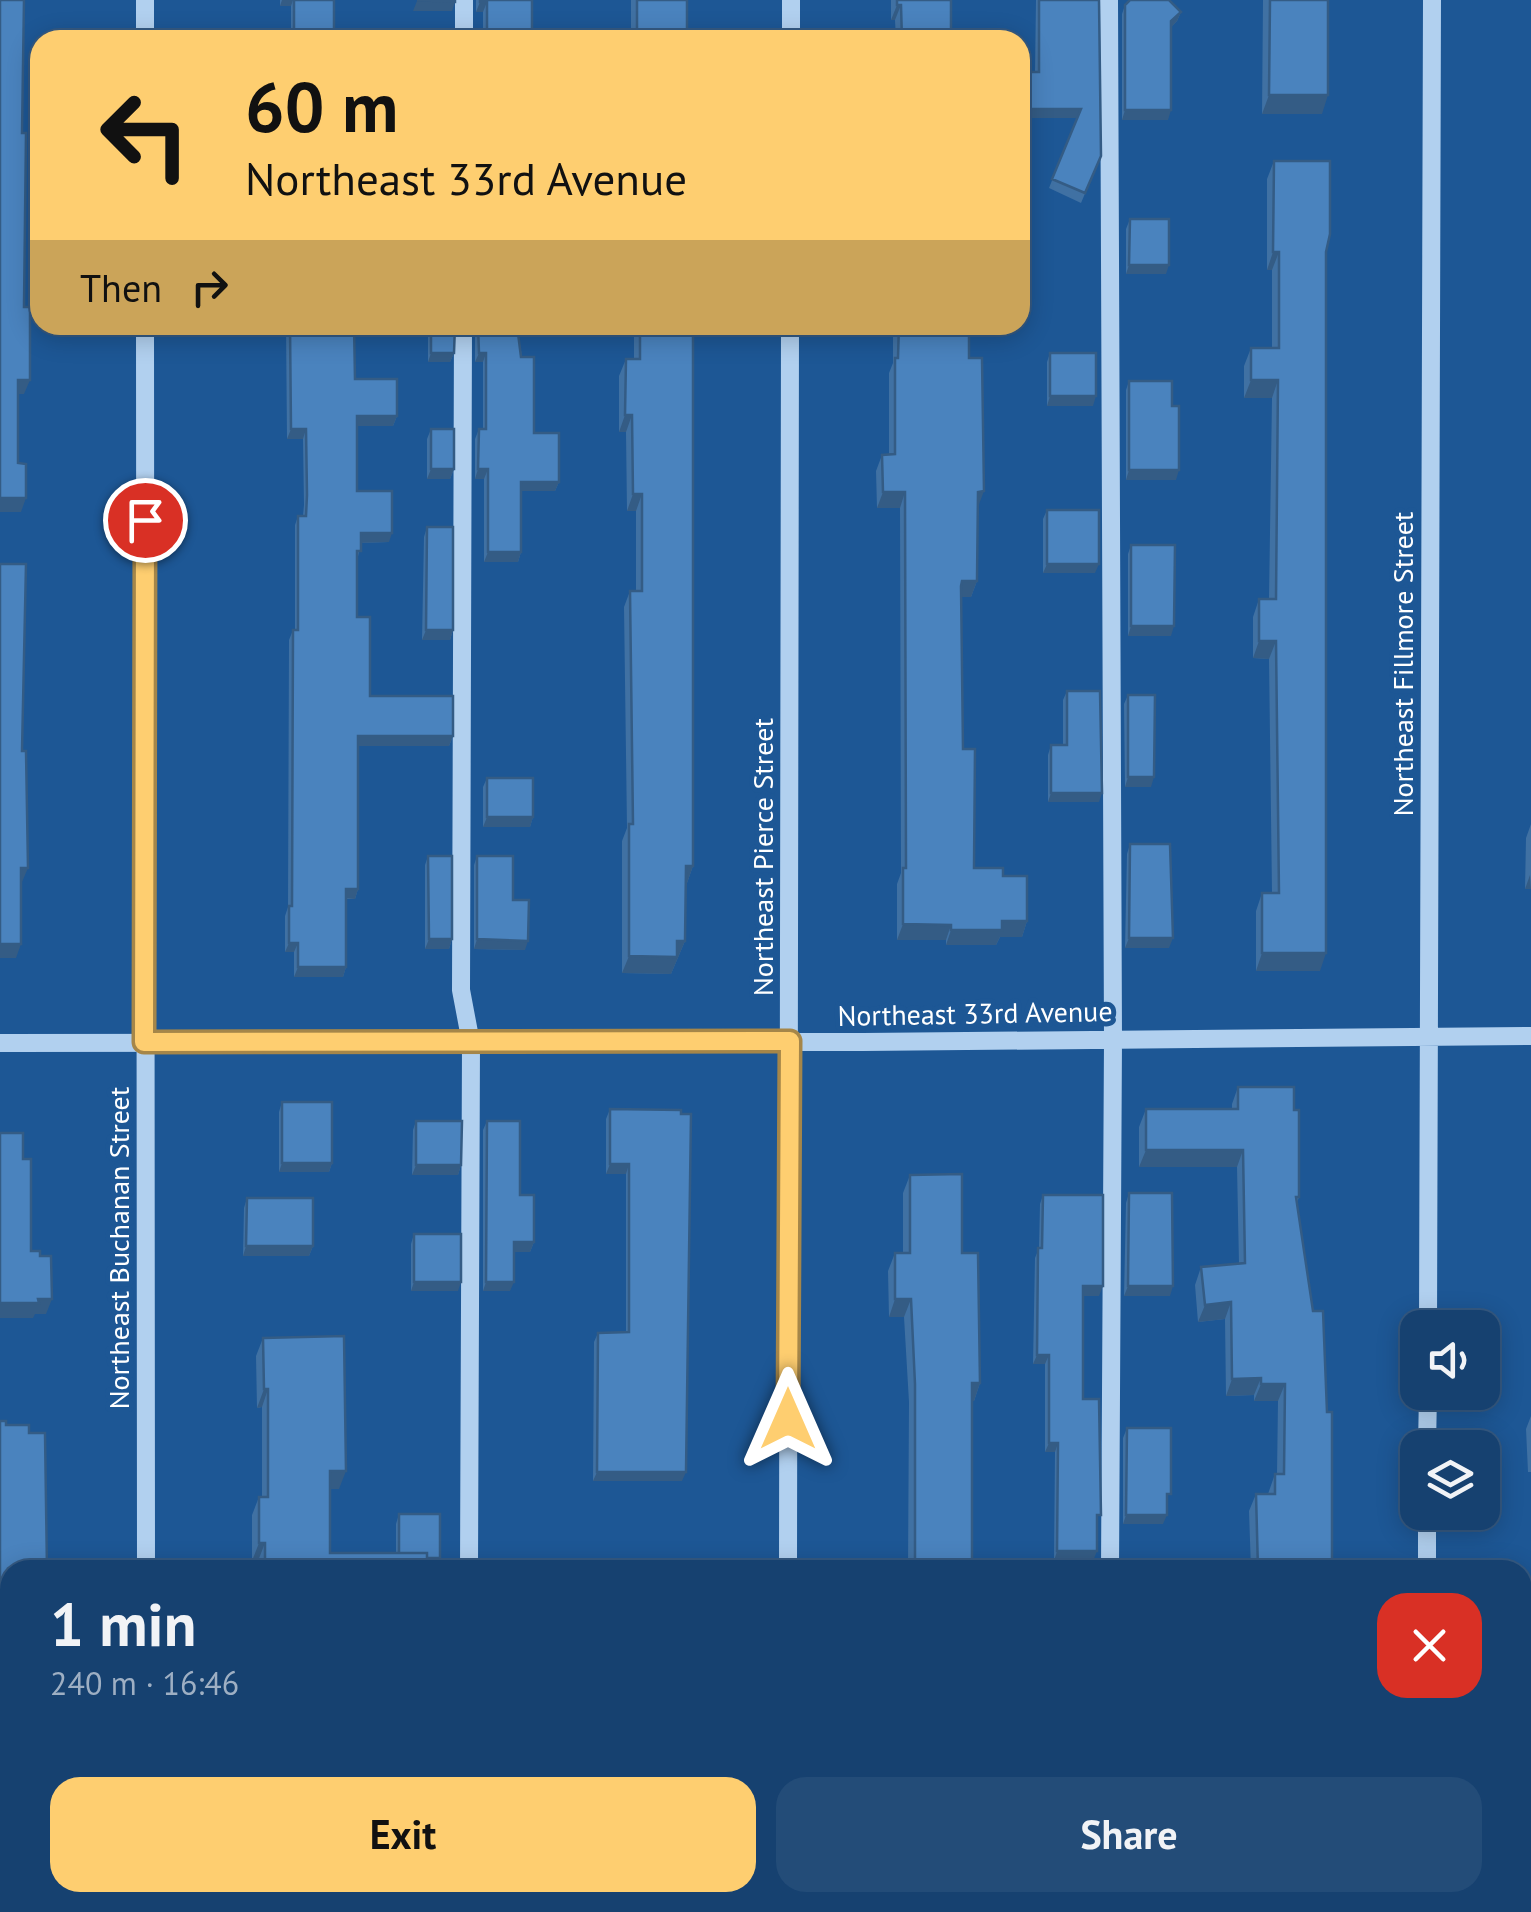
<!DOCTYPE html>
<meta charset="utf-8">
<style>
:root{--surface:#164170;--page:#234c78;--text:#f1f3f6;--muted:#9eafc3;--line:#355a83;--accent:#fece70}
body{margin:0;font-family:"PT Sans",sans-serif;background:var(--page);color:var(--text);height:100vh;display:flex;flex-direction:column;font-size:38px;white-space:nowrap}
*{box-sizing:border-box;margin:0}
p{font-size:32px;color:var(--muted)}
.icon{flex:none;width:55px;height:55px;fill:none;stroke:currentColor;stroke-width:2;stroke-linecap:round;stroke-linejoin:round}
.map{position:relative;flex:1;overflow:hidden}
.drawer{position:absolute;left:0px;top:1560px;width:1532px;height:352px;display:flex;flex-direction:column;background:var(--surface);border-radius:30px 30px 0 0;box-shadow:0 5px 25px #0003,0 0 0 2px var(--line)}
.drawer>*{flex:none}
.banner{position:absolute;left:30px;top:30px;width:1000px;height:305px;border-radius:30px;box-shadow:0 5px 25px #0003,0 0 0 2px var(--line);background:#fece70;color:#111;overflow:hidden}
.controls{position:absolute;left:1400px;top:1310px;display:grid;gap:20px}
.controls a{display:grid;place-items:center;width:100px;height:100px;border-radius:20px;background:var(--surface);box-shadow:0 5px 25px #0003,0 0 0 2px var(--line);font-size:50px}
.pin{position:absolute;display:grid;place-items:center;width:85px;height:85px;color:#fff;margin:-42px;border:5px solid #fff;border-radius:50%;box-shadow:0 2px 10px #0007}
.me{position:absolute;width:110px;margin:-55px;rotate:0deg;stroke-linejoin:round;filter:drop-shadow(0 0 8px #0008)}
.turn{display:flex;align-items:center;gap:35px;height:210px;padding:0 50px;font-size:45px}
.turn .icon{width:130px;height:130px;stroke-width:2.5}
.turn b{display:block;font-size:70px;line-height:85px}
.then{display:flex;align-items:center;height:95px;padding:0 50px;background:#0003;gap:20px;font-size:38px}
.round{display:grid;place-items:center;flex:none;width:105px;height:105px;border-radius:30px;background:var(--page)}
.overview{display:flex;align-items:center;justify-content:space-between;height:170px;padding:0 50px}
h1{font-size:60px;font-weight:600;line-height:75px}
.primary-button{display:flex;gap:20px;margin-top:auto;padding:20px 50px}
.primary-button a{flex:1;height:115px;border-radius:30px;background:var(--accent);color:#111;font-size:40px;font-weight:600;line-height:115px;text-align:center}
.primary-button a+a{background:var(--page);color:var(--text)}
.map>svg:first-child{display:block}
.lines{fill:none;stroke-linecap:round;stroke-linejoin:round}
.minor{stroke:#b1d0ef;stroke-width:18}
.wall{fill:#4071a3}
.shaded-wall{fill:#345c85}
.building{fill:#4a83be;stroke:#345c85;stroke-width:2.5}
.route-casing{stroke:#a58649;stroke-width:25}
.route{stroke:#fece70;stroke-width:18}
.labels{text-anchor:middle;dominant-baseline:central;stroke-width:10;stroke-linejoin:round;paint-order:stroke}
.street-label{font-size:28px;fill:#fff;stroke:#1d5795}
</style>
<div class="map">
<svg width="1531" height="1912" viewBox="0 0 1531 1912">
<rect width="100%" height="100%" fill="#1d5795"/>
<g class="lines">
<path class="minor" d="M1109,0L1113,1040L1110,1570
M145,40V0
M464,40V0
M791,40V0
M145,325L146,1570
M463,325L461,990L471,1043L469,1570
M0,1043L863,1042L1531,1036
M1428,1328L1432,0
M1427,1448L1428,1392
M788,1570L790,325
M1427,1570V1512
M147,1902V1912
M467,1912V1902
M786,1912V1902
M1109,1912V1902
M1426,1912V1902"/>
</g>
<path class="wall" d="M280,0H334V40H291V6H280Z
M476,0H532V40H483V12H476Z
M631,0H687V40L631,38Z
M891,0H951V40H896L895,20H891Z
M1036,0H1099L1101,156L1081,203L1049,188L1077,118H1020V81L1024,72H1035Z
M1263,0H1328L1322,114H1262Z
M1125,5L1181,12L1177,21L1171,27L1168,120H1122V14Z
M1274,161L1326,252L1320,971H1256V911L1262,893H1272L1269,659L1253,658V617L1259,599H1269L1272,398H1244V366L1251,348H1272V270H1267V179Z
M1130,219L1166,274H1126V229Z
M286,325H354L355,379L397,416L393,426H357V491L389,542L361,543L357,561V617L370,696L453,736L449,746H358V889L355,899H346V967L343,977H294V952H285V916L288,907L289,640L293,630H295V525L298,516H303L304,505L303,439H287Z
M428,325H455L454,353L450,362H428Z
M475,325H517L534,433L559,482L555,491H521V552L518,562H484V479H475V439L479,429H483V362H475Z
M634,325H693V866L687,883H686L685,941L671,974L622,973V841L627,828L624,607L630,591H636V511H627L626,432H619V376L626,359H634Z
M893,325H969V358L978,507L977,581L971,597H961L963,749L974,868L1003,876L1027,921L1022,937H1000L996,945H946V940H897V884L901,873L900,508H877L876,471L882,455L889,454V373L893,363Z
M1050,353L1093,406H1047V362Z
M1129,381L1172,406L1176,480H1126V390Z
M431,429L454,469L450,479H427V439Z
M1047,510L1095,573H1043V519Z
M427,527L453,630L450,640H422L424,537Z
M1131,545L1171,636H1128V554Z
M1067,691L1099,802H1048V755L1051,745H1063V700Z
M1128,695L1151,787H1125L1124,704Z
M487,778L533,817L530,827H483V787Z
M1531,824V889H1525L1526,838Z
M1130,844L1169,948H1125L1127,854Z
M428,856L452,939L449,949H425V865Z
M477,856L513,900L525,950L474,949V865Z
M1238,1087L1294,1110L1299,1197L1297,1203L1332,1570H1251L1249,1511L1256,1494H1268L1275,1474H1277L1278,1401H1254V1395L1226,1396L1225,1319L1198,1322L1195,1285L1201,1267L1239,1264L1237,1167H1139V1127L1146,1109H1232V1104Z
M282,1102L332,1163L329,1172H279V1112Z
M610,1109L681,1110L682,1481H593L594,1342L598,1333L626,1332V1174H606V1119Z
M416,1121L461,1165L458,1175H412L413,1130Z
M487,1121L520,1195L534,1242L530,1252H514L510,1291H483V1130Z
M910,1175L962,1253L980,1383L974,1401H972V1570H908L909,1402L904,1317H889L888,1271L895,1253H903V1193Z
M1129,1193L1170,1296H1124L1126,1203Z
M1043,1195L1099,1296H1083V1399L1098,1524L1093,1561H1054L1055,1452H1045V1364H1033L1035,1258L1039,1248L1040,1204Z
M247,1198L313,1246L309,1256H243L244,1208Z
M414,1234L458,1291H411V1244Z
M263,1338L339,1489H330V1553H396V1524L399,1514L436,1568H427V1570H258V1561H252V1515L259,1497H262V1407L257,1408L256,1356Z
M1531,1416V1472H1528L1526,1429Z
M1127,1428L1163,1524H1123V1438Z
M255,1902H331V1908L355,1912H255Z
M908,1902H964V1912H907Z
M1122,1902H1327V1912H1121Z"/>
<path class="shaded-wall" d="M282,0H293L291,6H280Z
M417,1L455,2L452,11H413Z
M480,2H487L483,12H476Z
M897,5H901L895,20H891Z
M1181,12L1177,21L1168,31L1171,21Z
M1269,95H1328L1322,114H1262Z
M1024,109H1081L1078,118H1020Z
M1125,110H1171L1168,120H1122Z
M1273,252H1279L1272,270H1267Z
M1129,265H1169L1166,274H1126Z
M431,353H454L450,362H428Z
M479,353H486L483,362H475Z
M18,380H30L24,394H13Z
M1251,380H1278L1272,398H1244Z
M1050,396H1096L1093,406H1047Z
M625,415H632L626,432H619Z
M357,416H397L393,426H353Z
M291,429H306L303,439H287Z
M431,469H454L450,479H427Z
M478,469H488L484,479H475Z
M1129,470H1179L1176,480H1126Z
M521,482H559L555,491H518Z
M984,491L978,507V492Z
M883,492H905L900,508H877Z
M633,494H642L636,511H627Z
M0,498H26L21,512H0Z
M361,533H392L389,542L357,543Z
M488,552H521L518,562H484Z
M1047,564H1099L1095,573H1043Z
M962,581H977L971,597H956Z
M1131,626H1174L1171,636H1128Z
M426,630H453L450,640H422Z
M1259,641H1276L1269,659L1253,658Z
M358,736H453L449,746H354Z
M1128,777H1154L1151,787H1125Z
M1051,793H1102L1099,802H1048Z
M487,817H533L530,827H483Z
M686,866H693L687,883H680Z
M21,868H28L22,882H16Z
M1530,875L1531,889H1525Z
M346,889H358L355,899L343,898Z
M1002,921H1027L1022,937H1000L996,945H946L951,930Z
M903,924L951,925L946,940H897Z
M1129,938H1173L1169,948H1125Z
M429,939H452L449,949H425Z
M477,939L528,941L525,950L474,949Z
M677,941H685L671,974L622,973L629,956Z
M289,943H298L294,952H285Z
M0,944H21L16,958H0Z
M1262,953H1326L1320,971H1256Z
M298,967H346L343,977H294Z
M1146,1150H1243L1237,1167H1139Z
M282,1163H332L329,1172H279Z
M610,1164H629L626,1174H606Z
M416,1165H461L458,1175H412Z
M514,1242H534L530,1252H510Z
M246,1246H313L309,1256H243Z
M414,1282H461L458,1291H411Z
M486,1282H514L510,1291H483Z
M1083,1286H1103L1099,1296H1079Z
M1128,1286H1173L1170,1296H1124Z
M38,1299H52L46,1314H35L33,1318H0V1303Z
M895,1299H911L904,1317H889Z
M1231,1302L1225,1319L1198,1322L1205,1305Z
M1037,1355H1049L1045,1364H1033Z
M1261,1378L1254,1395L1226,1396L1232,1379Z
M972,1383H980L974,1401H966Z
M1261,1384H1285L1278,1401H1254Z
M264,1389H268L262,1407L257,1408Z
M1049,1443H1058L1055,1452H1045Z
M330,1471H346L339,1489H323Z
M597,1472H686L682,1481H593Z
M1126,1515H1167L1163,1524H1123Z
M259,1543H265L258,1561H252Z
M1057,1551H1097L1093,1561H1054Z
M399,1557L440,1558L436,1568L396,1567Z
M1068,1902H1101L1097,1912H1065Z"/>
<path class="building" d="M0,0H24L22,133H26L24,307H30V380H18V463L26,464V498H0Z
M294,0H334V40H294Z
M417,0H455V2Z
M480,0H532V40H487V2H480Z
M637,0H687V40H597L637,38Z
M897,0H951V40H902L901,5H897Z
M1039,0H1099L1101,156L1085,193L1052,179L1081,109H1024V72H1039Z
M1130,0H1169L1181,12L1171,21V110H1125V5Z
M1270,0H1328V95H1269Z
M1274,161H1330V234L1326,252V953H1262V893H1279L1276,641H1259V599H1276L1278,380H1251V348H1279V252H1273Z
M1130,219H1169V265H1129Z
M290,325H354L355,379H397V416H357V491H392V533H361V551H357V617H370V696H453V736H358V889H346V967H298V943H289V906H292L293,630H298V516H306L307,495L306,429H291Z
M431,325H455L454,353H431Z
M478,325H517L521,357H534V433H559V482H521V552H488V469H478L479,429H486V353H479Z
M640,325H693V866H686L685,941H677V957L629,956V824H633L630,591H642V494H633L632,415H625L626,359H640Z
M899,325H969V358H982L984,491L978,492L977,581H962L961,586L963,749H975L974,868H1003V876H1027V921H1002V930H951V925L903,924V868H906L905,492H883L882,455L895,454V358H898Z
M1050,353H1096V396H1050Z
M1129,381H1172V406H1179V470H1129Z
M431,429H454V469H431Z
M1047,510H1099V564H1047Z
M427,527H453V630H426Z
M1131,545H1175L1174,626H1131Z
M0,564H26L22,751H26L28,868H21V944H0Z
M1067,691H1100L1102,793H1051V745H1067Z
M1128,695H1155L1154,777H1128Z
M487,778H533V817H487Z
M1130,844H1170L1173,938H1129Z
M428,856H452V939H429Z
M477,856H513V900H529L528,941L477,939Z
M1238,1087H1294V1110H1299V1197H1296L1313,1311H1323L1327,1412H1332V1570H1258L1256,1494H1275V1474H1284L1285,1384H1261V1378L1232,1379L1231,1302L1205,1305L1201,1267L1245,1263L1243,1150H1146V1109H1238Z
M282,1102H332V1163H282Z
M610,1109L681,1110V1114H691L686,1472H597L598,1333L629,1332V1164H610Z
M416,1121H462L461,1165H416Z
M487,1121H520V1195H534V1242H514V1282H486Z
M0,1133H23V1159H31V1251H40V1256H51L52,1299H38L39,1303H0Z
M962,1174V1253H978L980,1383H972V1570H915V1384L911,1299H895V1253H910V1175Z
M1129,1193H1172L1173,1286H1128Z
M1043,1195H1103V1286H1083V1399H1099L1101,1515H1097V1551H1057L1058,1443H1049V1355H1037L1038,1248H1042Z
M247,1198H313V1246H246Z
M414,1234H461V1282H414Z
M344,1336L346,1471H330V1553H427V1570H265V1543H259V1497H268V1389H264L263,1338Z
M0,1421H6V1425H29V1433H45L47,1570H10V1902H32V1912H0Z
M1127,1428H1171V1494H1167V1515H1126Z
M399,1514H440V1558H427V1553H399Z
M262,1902H331V1908L355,1907V1912H262Z
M610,1902H667L668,1912H609Z
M914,1902H964V1912H914Z
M1127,1902H1327V1912H1127Z"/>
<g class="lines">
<defs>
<path id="route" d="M145,520L144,1042L790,1041L788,1419"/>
</defs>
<use href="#route" class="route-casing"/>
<use href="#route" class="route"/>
</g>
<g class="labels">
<g class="street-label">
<text transform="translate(1402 664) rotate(-90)">Northeast Fillmore Street</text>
<text transform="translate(762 857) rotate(-90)">Northeast Pierce Street</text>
<text transform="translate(975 1013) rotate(-1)">Northeast 33rd Avenue</text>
<text transform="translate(118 1248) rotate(-90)">Northeast Buchanan Street</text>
</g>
</g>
</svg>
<div class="controls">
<a><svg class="icon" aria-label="sound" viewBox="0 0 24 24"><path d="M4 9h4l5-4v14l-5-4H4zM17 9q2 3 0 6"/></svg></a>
<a><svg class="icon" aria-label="layers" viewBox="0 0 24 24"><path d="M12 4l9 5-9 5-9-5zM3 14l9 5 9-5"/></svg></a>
</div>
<div class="pin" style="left:145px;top:520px;background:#d93025"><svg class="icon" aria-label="arrive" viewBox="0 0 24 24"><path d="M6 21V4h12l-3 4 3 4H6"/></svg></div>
<svg class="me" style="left:788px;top:1419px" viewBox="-20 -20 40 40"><path d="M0-17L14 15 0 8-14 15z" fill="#fece70" stroke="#fff" stroke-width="4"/></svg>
<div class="banner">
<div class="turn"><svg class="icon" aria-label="left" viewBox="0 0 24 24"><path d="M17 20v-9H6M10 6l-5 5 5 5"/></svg><div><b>60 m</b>Northeast 33rd Avenue</div></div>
<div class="then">Then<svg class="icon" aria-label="right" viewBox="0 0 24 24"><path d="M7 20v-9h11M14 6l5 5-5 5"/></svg></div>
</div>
<section class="drawer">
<div class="overview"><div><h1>1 min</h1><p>240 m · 16:46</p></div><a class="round" style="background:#d93025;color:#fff"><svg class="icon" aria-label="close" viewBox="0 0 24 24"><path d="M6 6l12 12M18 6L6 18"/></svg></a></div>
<div class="primary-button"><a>Exit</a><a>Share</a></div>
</section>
</div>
